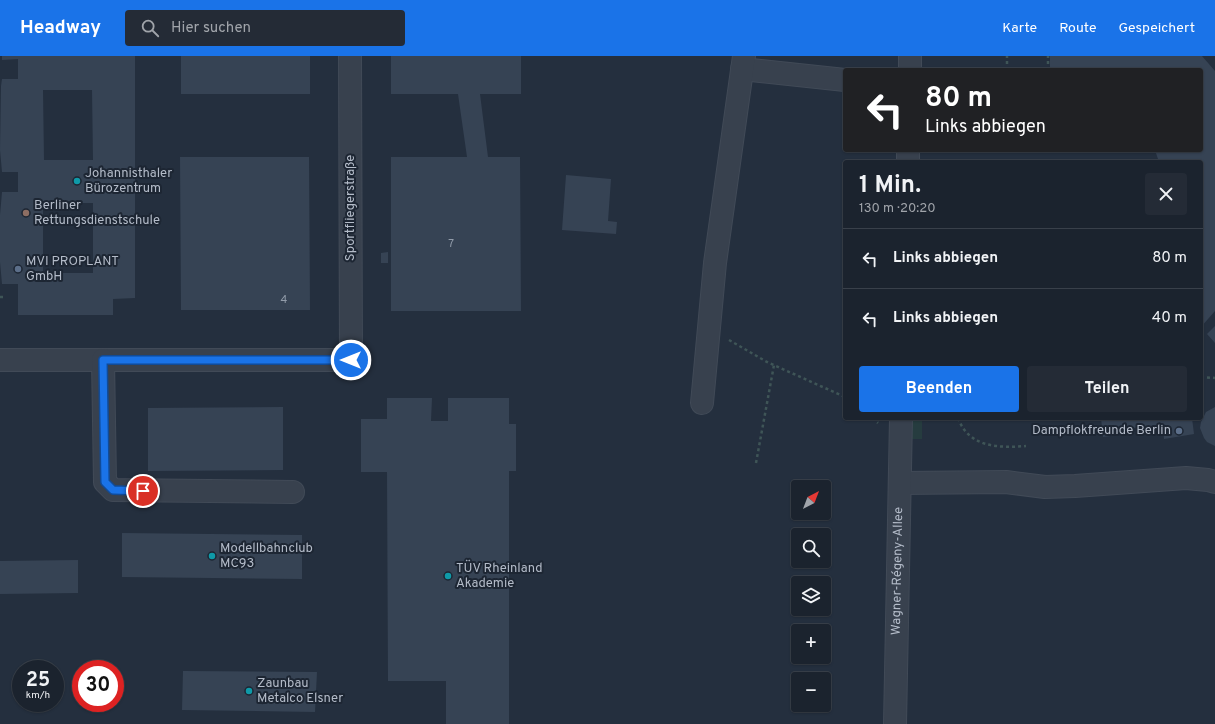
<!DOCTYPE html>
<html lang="de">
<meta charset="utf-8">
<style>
:root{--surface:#1b232e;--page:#242b36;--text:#f1f3f6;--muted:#a0a4aa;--line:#39404a;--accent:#1a73e8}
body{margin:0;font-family:Overpass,sans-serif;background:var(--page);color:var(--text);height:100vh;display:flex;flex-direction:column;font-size:15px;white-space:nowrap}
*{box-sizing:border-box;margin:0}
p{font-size:13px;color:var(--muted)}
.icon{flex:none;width:22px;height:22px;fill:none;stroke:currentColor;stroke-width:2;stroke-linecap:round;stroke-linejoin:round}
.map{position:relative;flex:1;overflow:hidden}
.details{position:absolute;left:843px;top:104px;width:360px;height:260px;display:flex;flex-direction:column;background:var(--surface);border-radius:4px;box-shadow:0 1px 3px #0004,0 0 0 1px var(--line)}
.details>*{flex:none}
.hud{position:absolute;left:843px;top:12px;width:360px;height:84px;border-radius:4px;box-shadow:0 1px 3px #0004,0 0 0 1px var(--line);background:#202124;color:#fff;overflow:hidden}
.needle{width:26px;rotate:42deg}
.fabs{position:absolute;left:791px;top:424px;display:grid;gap:8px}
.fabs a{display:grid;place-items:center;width:40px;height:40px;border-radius:4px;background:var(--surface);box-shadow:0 1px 3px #0004,0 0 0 1px var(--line);font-size:20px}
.speed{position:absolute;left:12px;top:604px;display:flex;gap:8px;font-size:20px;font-weight:700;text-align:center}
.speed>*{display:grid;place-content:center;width:52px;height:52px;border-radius:50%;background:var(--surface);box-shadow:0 1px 3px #0004,0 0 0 1px var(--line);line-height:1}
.speed small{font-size:10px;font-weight:400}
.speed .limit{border:6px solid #d22;background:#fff;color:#111}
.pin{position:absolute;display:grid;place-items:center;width:34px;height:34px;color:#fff;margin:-17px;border:2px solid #fff;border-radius:50%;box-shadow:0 1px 4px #0007}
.me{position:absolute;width:44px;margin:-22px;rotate:270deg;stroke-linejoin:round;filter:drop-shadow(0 0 3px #0008)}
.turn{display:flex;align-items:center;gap:14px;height:84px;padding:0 16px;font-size:18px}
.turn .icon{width:52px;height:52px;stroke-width:2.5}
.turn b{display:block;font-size:28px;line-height:34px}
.round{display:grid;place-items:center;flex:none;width:42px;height:42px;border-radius:4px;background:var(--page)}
.head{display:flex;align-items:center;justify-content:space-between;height:68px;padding:0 16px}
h1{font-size:24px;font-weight:700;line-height:30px}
.button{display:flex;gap:8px;margin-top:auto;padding:8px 16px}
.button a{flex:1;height:46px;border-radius:4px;background:var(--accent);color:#fff;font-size:16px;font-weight:700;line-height:46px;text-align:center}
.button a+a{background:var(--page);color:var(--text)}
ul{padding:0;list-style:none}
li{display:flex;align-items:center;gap:12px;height:60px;padding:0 16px;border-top:1px solid var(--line)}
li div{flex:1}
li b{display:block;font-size:15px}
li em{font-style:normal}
header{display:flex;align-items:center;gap:24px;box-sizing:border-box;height:56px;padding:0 20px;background:var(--accent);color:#fff}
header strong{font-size:19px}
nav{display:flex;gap:22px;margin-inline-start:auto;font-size:14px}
.search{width:280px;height:36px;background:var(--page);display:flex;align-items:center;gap:10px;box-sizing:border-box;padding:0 14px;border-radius:4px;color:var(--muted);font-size:15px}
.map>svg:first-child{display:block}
.green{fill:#263c3f}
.building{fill:#364354;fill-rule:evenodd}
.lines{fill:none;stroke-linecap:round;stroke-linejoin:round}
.minor-casing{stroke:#414a57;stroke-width:24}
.path{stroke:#3f5557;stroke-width:2.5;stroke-dasharray:3 3;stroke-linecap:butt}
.minor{stroke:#38414e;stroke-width:22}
.route-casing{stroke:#114b97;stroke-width:10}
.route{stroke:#1a73e8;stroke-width:7}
.culture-dot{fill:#0f9aa8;stroke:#1d2633;stroke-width:1.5}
.education-dot{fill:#8d6e63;stroke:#1d2633;stroke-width:1.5}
.service-dot{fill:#5c6f8a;stroke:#1d2633;stroke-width:1.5}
.labels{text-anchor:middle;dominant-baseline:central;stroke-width:4;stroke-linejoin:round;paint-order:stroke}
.number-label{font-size:11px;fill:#929caa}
.poi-label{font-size:13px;fill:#b4bcc9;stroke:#1d2633;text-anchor:start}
.street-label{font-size:13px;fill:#b4bcc9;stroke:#1d2633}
</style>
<header>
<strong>Headway</strong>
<div class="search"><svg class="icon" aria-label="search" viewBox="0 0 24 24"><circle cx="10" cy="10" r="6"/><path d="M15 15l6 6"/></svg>Hier suchen</div>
<nav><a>Karte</a><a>Route</a><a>Gespeichert</a></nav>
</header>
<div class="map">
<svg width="1215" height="668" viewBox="0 0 1215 668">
<rect width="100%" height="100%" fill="#242f3e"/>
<path class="green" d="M909,362H922V383H908Z"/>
<path class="building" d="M2,0H135V242L113,243V259H18V228H2L0,206V159L2,136H18V116H2L0,94L1,30L2,23H18V3L2,4ZM43,34H92L93,104H44ZM43,147H93V217H43Z
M181,0H310V38H181Z
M391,0H521V38H480L488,101H520L521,255H391V101H467L458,38H391Z
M1050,0H1202L1215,15V255L1201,271V106H1159L1155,94H1201V14H1050Z
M180,101H309L310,254H181Z
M566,119L611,123L608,165L617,166L616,178L562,174Z
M388,196V207H381V197Z
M1215,270V287L1207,278Z
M387,342H432L431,365H448V342H509V368H516V415H509V668H446V625H388L387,416H361V363H387Z
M283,351V414L148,415V352Z
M1215,351V390L1207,386L1204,382L1200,372L1201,366L1206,356Z
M1101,362H1192L1194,378L1164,383L1163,369L1132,372V377L1103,381Z
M122,477L302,479V523L122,521Z
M78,504V537L0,538V505Z
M183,615L317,616L315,656L182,654Z"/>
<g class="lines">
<defs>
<g id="minor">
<path d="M742,13L845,24"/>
<path d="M910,14V0"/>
<path d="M908,106V94"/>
<path d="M0,304H351L350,0"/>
<path d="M103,304L105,426L113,434L293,436"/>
<path d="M702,347L715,207L744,0"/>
<path d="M900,427L1006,426L1045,431L1075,430L1186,422L1208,424L1215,426"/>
<path id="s1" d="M895,668L901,362"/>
</g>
</defs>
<use href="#minor" class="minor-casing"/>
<path class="path" d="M1007,14V0
M1048,14V0
M0,241H4
M729,284L767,306L845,341
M1201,321L1215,322
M873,362L878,367
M958,362C969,392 999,392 1026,390
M756,407L774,309"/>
<use href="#minor" class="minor"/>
</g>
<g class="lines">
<defs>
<path id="route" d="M143,435L113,434L105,426L103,304H351"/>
</defs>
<use href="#route" class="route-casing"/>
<use href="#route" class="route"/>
</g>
<g class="culture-dot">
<circle cx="77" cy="125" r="4"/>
<circle cx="212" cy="500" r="4"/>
<circle cx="448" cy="520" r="4"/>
<circle cx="249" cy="635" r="4"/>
</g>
<circle class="education-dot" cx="26" cy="157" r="4"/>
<g class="service-dot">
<circle cx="18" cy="213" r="4"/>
<circle cx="1179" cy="375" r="4"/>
</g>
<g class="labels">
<g class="number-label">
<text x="451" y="188">7</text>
<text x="284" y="244">4</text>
</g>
<g class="poi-label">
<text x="85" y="118">Johannisthaler<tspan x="85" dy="15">Bürozentrum</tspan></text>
<text x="34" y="150">Berliner<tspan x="34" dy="15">Rettungsdienstschule</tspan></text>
<text x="26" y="206">MVI PROPLANT<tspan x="26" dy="15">GmbH</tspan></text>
<text x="1171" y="375" text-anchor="end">Dampflokfreunde Berlin</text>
<text x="220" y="493">Modellbahnclub<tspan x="220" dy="15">MC93</tspan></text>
<text x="456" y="513">TÜV Rheinland<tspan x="456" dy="15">Akademie</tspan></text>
<text x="257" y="628">Zaunbau<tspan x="257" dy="15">Metalco Elsner</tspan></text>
</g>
<g class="street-label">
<text transform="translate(351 152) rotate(-90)">Sportfliegerstraße</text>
<text stroke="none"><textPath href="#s1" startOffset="153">Wagner-Régeny-Allee</textPath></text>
</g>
</g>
</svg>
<div class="fabs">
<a><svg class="needle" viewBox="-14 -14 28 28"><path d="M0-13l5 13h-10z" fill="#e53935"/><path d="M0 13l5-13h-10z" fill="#a0a4aa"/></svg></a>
<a><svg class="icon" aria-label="search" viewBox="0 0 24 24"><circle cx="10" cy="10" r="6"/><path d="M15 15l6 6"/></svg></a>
<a><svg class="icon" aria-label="layers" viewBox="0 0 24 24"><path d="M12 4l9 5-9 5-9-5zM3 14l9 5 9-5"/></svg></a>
<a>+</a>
<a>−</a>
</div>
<div class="speed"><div>25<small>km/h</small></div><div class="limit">30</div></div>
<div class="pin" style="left:143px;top:435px;background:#d93025"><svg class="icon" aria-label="arrive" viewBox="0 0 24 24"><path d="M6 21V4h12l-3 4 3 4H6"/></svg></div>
<svg class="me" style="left:351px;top:304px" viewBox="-20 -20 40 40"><circle r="17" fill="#1a73e8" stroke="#fff" stroke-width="3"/><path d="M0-11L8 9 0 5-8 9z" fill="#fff"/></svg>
<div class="hud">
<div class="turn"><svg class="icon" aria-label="left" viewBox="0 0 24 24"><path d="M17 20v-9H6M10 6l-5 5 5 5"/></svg><div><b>80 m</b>Links abbiegen</div></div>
</div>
<section class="details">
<div class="head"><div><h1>1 Min.</h1><p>130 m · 20:20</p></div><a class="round"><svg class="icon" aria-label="close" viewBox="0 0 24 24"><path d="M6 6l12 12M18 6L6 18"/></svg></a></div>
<ul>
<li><svg class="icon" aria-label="left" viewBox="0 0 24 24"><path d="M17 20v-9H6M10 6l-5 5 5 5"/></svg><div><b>Links abbiegen</b></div><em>80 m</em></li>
<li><svg class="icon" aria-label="left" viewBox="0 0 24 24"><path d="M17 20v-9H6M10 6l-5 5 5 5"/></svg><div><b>Links abbiegen</b></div><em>40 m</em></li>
</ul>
<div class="button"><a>Beenden</a><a>Teilen</a></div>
</section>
</div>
